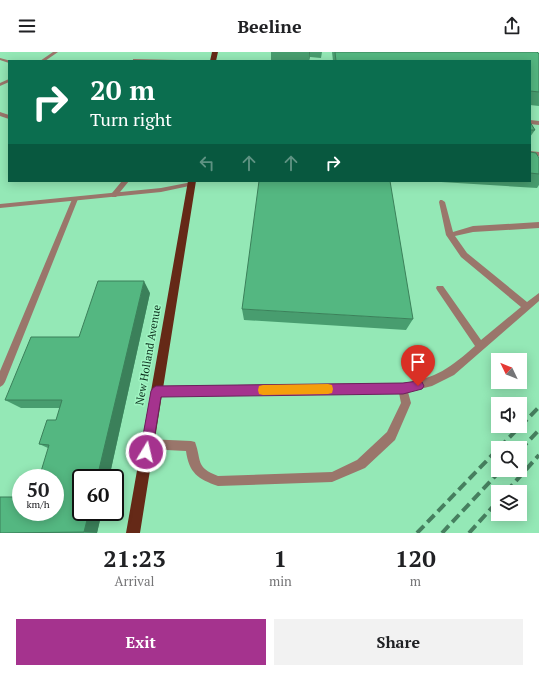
<!DOCTYPE html>
<style>
:root{--surface:#fff;--page:#f2f2f2;--text:#202124;--muted:#757577;--accent:#a5338e}
body{margin:0;font-family:"PT Serif",serif;background:var(--page);color:var(--text);height:100vh;display:flex;flex-direction:column;font-size:15px;white-space:nowrap}
*{box-sizing:border-box;margin:0}
p{font-size:13px;color:var(--muted)}
.icon{flex:none;width:22px;height:22px;fill:none;stroke:currentColor;stroke-width:2;stroke-linecap:round;stroke-linejoin:round}
.map{position:relative;height:481px;overflow:hidden}
.side{display:flex;flex-direction:column;background:var(--surface);flex:1}
.side>*{flex:none}
.guide{position:absolute;left:8px;top:8px;width:523px;height:122px;border-radius:0px;box-shadow:0 2px 10px #0003;background:#0b6e4f;color:#fff;overflow:hidden}
.needle{width:26px;rotate:313deg}
.tools{position:absolute;left:491px;top:301px;display:grid;gap:8px}
.tools a{display:grid;place-items:center;width:36px;height:36px;border-radius:0px;background:var(--surface);box-shadow:0 2px 10px #0003;font-size:20px}
.speed{position:absolute;left:12px;top:417px;display:flex;gap:8px;font-size:20px;font-weight:700;text-align:center}
.speed>*{display:grid;place-content:center;width:52px;height:52px;border-radius:50%;background:var(--surface);box-shadow:0 2px 10px #0003;line-height:1}
.speed small{font-size:10px;font-weight:400}
.speed .limit{border:2px solid #111;border-radius:6px;background:#fff;color:#111}
.pin{position:absolute;display:grid;place-items:center;width:34px;height:34px;color:#fff;margin:-41px -17px;border-radius:50% 50% 50% 0;rotate:-45deg;box-shadow:0 0 4px #0007}
.pin .icon{rotate:45deg}
.me{position:absolute;width:44px;margin:-22px;rotate:9deg;stroke-linejoin:round;filter:drop-shadow(0 0 3px #0008)}
.turn{display:flex;align-items:center;gap:14px;height:84px;padding:0 16px;font-size:18px}
.turn .icon{width:52px;height:52px;stroke-width:2.5}
.turn b{display:block;font-size:28px;line-height:34px}
.lanes{display:flex;align-items:center;height:38px;padding:0 16px;background:#0003;justify-content:center;gap:20px;direction:ltr}
.lanes .off{opacity:.35}
.eta{display:flex;justify-content:space-evenly;align-items:center;height:68px;text-align:center}
.eta b{font-size:24px;font-weight:700;line-height:28px}
.cta{display:flex;gap:8px;margin-top:auto;padding:8px 16px}
.cta a{flex:1;height:46px;border-radius:0px;background:var(--accent);color:#fff;font-size:16px;font-weight:700;line-height:46px;text-align:center}
.cta a+a{background:var(--page);color:var(--text)}
header{display:flex;justify-content:space-between;align-items:center;height:52px;padding:0 16px;background:var(--surface);font-size:18px;font-weight:700}
.map>svg:first-child{display:block}
.lines{fill:none;stroke-linecap:round;stroke-linejoin:round}
.service{fill:#9a766b;fill-rule:evenodd}
.minor{fill:#9a766b;fill-rule:evenodd}
.tertiary{fill:#9a766b;fill-rule:evenodd}
.primary{fill:#652917;fill-rule:evenodd}
.rail{stroke:#467f5f;stroke-width:4;stroke-dasharray:10 5;stroke-linecap:butt}
.wall{fill:#489d6f}
.shaded-wall{fill:#3b805a}
.building{fill:#54b781;stroke:#3b805a}
.route{fill:#a5338e;stroke:#6b215c}
.slow{fill:#f59e0b}
.labels{text-anchor:middle;dominant-baseline:central;stroke-width:3;stroke-linejoin:round;paint-order:stroke}
.street-label{font-size:11px;fill:#0d311e;stroke:#a1f6c3}
</style>
<header><svg class="icon" aria-label="menu" viewBox="0 0 24 24"><path d="M4 6h16M4 12h16M4 18h16"/></svg>Beeline<svg class="icon" aria-label="share" viewBox="0 0 24 24"><path d="M12 15V3M7 8l5-5 5 5M5 13v7h14v-7"/></svg></header>
<div class="map">
<svg width="539" height="481" viewBox="0 0 539 481">
<rect width="100%" height="100%" fill="#94e8b6"/>
<g class="lines">
<path class="service" d="M0,6L11,9H9V11L0,8Z
M135,7L177,8L179,9H133V7Z
M530,68L539,69V73L530,72Z
M530,99L539,100V104L530,103Z
M73,145H77L78,147L5,330L3,333L0,335V319Z
M440,148H442L445,150L453,180L473,174L539,170V176L473,180L455,184L467,201L527,250L539,241V249L454,323L432,334L408,340L411,351L395,388L365,416L332,430L218,434C198,427 189,421 186,399L147,397L143,396L142,392L143,388L147,387L191,389L195,390C202,409 195,415 218,424L332,420L357,408L387,380L401,351L399,341L156,344L153,342L151,339L153,336L156,334L403,331C437,326 450,316 475,294L437,238L436,236L437,234H443L481,288L521,255L461,205L446,183L439,150Z"/>
<path class="minor" d="M53,0H58L45,9H40Z
M9,27V30L0,34V31Z
M0,60L9,63V67L0,64Z
M122,129H129L116,145H112V141Z"/>
<path class="tertiary" d="M192,130L195,132L194,133L161,140L0,156V152L161,136Z"/>
<path class="primary" d="M212,0H218L216,9H210Z
M188,129H196L140,481H126Z"/>
<path class="rail" d="M499,396L539,355
M520,398L539,378
M506,440L539,403
M417,481L498,397
M442,481L501,418
M469,481L498,449"/>
</g>
<path class="wall" d="M271,0H322L321,6L310,5L309,9H271Z
M332,0H537L539,2V54L530,53V9H333Z
M530,70L535,78L530,85Z
M530,100L539,106V133L537,136L425,129H530Z
M150,241L97,481H0L55,460L48,396L39,392L56,368L60,356H21L5,348L79,285Z
M242,257L413,267L406,278L244,268Z"/>
<path class="shaded-wall" d="M309,0H310L309,9Z
M144,229L150,241L109,426H97Z
M89,460H102L97,481L84,480Z"/>
<path class="building" d="M335,0H537L539,2V40L530,39V9H336Z
M530,70L535,78H530Z
M530,100L536,101L539,106V122L530,121Z
M259,129H390L413,267L242,257Z
M98,229H144L97,426H81V460H89L84,480L0,481V445H21V460H55V426H39L49,393L39,392L47,368H56L62,348H5L31,285H79Z"/>
<path class="route" d="M418,329L422,330L424,334L422,337L403,342L161,345L152,400L150,404L146,406L142,404L140,400L151,339L153,336L156,334L403,331Z"/>
<path class="slow" d="M328,332L332,333L333,337L332,341L328,342L263,343L259,342L258,338L259,334L263,333Z"/>
<g class="labels">
<g class="street-label">
<text transform="translate(148 303) rotate(-80)">New Holland Avenue</text>
</g>
</g>
</svg>
<div class="tools">
<a><svg class="needle" viewBox="-14 -14 28 28"><path d="M0-13l5 13h-10z" fill="#e53935"/><path d="M0 13l5-13h-10z" fill="#757577"/></svg></a>
<a><svg class="icon" aria-label="sound" viewBox="0 0 24 24"><path d="M4 9h4l5-4v14l-5-4H4zM17 9q2 3 0 6"/></svg></a>
<a><svg class="icon" aria-label="search" viewBox="0 0 24 24"><circle cx="10" cy="10" r="6"/><path d="M15 15l6 6"/></svg></a>
<a><svg class="icon" aria-label="layers" viewBox="0 0 24 24"><path d="M12 4l9 5-9 5-9-5zM3 14l9 5 9-5"/></svg></a>
</div>
<div class="speed"><div>50<small>km/h</small></div><div class="limit">60</div></div>
<div class="pin" style="left:418px;top:334px;background:#d93025"><svg class="icon" aria-label="arrive" viewBox="0 0 24 24"><path d="M6 21V4h12l-3 4 3 4H6"/></svg></div>
<svg class="me" style="left:146px;top:400px" viewBox="-20 -20 40 40"><circle r="17" fill="#a5338e" stroke="#fff" stroke-width="3"/><path d="M0-11L8 9 0 5-8 9z" fill="#fff"/></svg>
<div class="guide">
<div class="turn"><svg class="icon" aria-label="right" viewBox="0 0 24 24"><path d="M7 20v-9h11M14 6l5 5-5 5"/></svg><div><b>20 m</b>Turn right</div></div>
<div class="lanes"><svg class="icon off" aria-label="left" viewBox="0 0 24 24"><path d="M17 20v-9H6M10 6l-5 5 5 5"/></svg><svg class="icon off" aria-label="ahead" viewBox="0 0 24 24"><path d="M12 20V5M6 11l6-6 6 6"/></svg><svg class="icon off" aria-label="ahead" viewBox="0 0 24 24"><path d="M12 20V5M6 11l6-6 6 6"/></svg><svg class="icon" aria-label="right" viewBox="0 0 24 24"><path d="M7 20v-9h11M14 6l5 5-5 5"/></svg></div>
</div>
</div>
<section class="side">
<div class="eta">
<div><b>21:23</b><p>Arrival</p></div>
<div><b>1</b><p>min</p></div>
<div><b>120</b><p>m</p></div>
</div>
<div class="cta"><a>Exit</a><a>Share</a></div>
</section>
